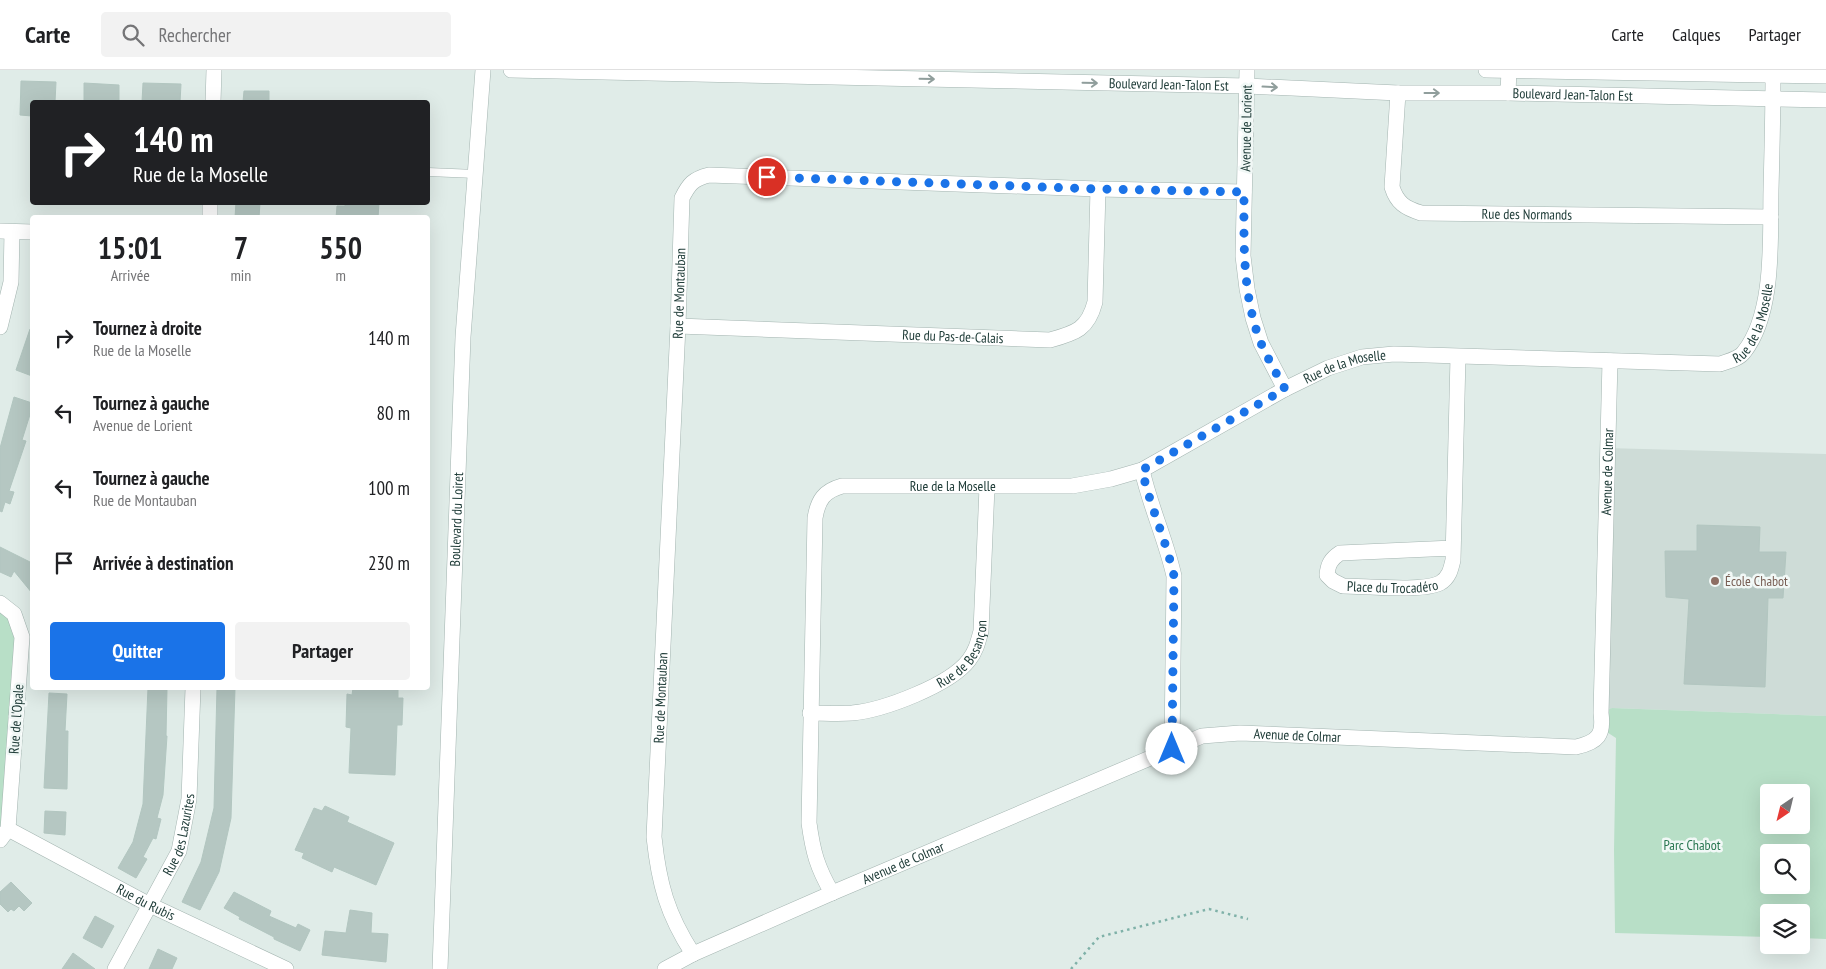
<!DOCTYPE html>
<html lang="fr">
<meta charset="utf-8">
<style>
:root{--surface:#fff;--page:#f2f2f2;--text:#202124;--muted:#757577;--line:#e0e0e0;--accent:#1a73e8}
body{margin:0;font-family:"PT Sans Narrow",sans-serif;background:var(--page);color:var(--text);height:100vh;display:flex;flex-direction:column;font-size:19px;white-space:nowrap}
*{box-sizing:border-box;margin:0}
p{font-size:16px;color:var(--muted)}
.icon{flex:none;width:28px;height:28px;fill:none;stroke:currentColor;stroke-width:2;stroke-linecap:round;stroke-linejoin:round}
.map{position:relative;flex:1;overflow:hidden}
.sheet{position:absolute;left:30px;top:145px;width:400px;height:475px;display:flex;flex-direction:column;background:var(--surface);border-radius:5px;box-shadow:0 5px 20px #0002}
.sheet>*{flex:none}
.hud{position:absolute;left:30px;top:30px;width:400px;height:105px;border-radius:5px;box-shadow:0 5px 20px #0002;background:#202124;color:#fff;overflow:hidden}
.needle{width:32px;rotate:215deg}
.buttons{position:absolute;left:1760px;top:714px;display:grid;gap:10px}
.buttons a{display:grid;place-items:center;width:50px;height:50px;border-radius:5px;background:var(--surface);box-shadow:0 5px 20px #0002;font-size:25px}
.pin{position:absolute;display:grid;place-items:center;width:42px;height:42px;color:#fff;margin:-21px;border:2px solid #fff;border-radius:50%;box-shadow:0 1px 5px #0007}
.me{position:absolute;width:55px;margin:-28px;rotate:0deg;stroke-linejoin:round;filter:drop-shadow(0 0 4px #0008)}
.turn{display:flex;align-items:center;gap:18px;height:105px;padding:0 20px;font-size:22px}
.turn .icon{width:65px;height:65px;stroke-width:2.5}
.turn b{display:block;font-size:35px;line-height:42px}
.eta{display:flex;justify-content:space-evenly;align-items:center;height:85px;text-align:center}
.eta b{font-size:30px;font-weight:600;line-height:35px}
.cta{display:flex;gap:10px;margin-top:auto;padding:10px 20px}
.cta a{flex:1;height:58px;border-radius:5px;background:var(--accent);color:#fff;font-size:20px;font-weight:600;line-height:58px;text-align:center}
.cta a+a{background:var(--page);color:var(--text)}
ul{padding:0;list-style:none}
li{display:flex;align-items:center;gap:15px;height:75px;padding:0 20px}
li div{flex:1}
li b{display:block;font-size:19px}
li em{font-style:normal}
header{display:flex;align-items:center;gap:30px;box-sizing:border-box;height:70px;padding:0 25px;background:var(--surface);border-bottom:1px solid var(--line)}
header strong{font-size:24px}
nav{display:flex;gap:28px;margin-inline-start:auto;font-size:18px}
.search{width:350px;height:45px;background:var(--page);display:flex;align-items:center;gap:12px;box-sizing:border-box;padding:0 18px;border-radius:5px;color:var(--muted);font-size:19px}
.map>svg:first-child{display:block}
.built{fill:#cedcd7}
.green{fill:#b8dfc7;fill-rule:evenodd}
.building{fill:#b5c7c2;stroke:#b2c6c0}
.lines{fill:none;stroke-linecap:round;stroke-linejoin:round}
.service-casing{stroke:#a3b4b0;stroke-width:9}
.minor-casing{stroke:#a3b4b0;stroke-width:16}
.tertiary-casing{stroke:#a3b4b0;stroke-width:16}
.path{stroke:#7fb1a8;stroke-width:2.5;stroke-dasharray:2.5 4;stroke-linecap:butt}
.service{stroke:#fff;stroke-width:8}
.minor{stroke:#fff;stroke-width:15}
.tertiary{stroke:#fff;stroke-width:15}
.oneway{stroke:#909e9c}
.route{stroke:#1a73e8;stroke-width:9;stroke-dasharray:0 16.2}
.education-dot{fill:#8d6e63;stroke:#f1f8f6;stroke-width:2}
.labels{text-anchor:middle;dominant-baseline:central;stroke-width:5;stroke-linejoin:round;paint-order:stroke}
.street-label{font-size:14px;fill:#203d39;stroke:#f1f8f6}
.education-label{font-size:14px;fill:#785e54;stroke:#f1f8f6;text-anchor:start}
.park-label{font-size:14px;fill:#287650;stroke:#f1f8f6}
</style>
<header>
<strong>Carte</strong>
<div class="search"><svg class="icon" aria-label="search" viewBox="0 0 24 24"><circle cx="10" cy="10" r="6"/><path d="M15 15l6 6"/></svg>Rechercher</div>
<nav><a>Carte</a><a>Calques</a><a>Partager</a></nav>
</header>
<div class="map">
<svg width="1826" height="899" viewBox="0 0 1826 899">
<rect width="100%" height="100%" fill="#e0ece8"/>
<path class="built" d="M1607,378L1826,384V646L1613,638L1601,643Z"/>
<path class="green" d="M0,533L22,567L0,770Z
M1612,638L1826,646V869L1801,868V842H1769V867L1615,863L1614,780L1616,668L1602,659L1601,643ZM1769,722H1801V755H1769ZM1769,782H1801V815H1769Z"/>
<path class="building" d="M21,11L56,12L55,32H32V46L20,45Z
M84,13L119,15V32H84Z
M143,13L181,14L180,32H142Z
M244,21H269V32H243Z
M236,132H260L259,148H235Z
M345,132H379L378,148H336L337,136H345Z
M30,259H32V306L16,300Z
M14,327L32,333V338L22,370L26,371L9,421L14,422L10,434L5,432L2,442L0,441V378Z
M1697,455L1760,457L1759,482H1786L1783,528H1768L1765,617L1684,614L1689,529L1666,527L1665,481H1697Z
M0,477L32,493V523L14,501L11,507L0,502Z
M148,618H167L166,666H167L163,725L157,748L161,749L156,769L153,768L143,787L147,789L136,808L118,798L133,772L143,734Z
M217,618H235L231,748L219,802L200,840L182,832L201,792L214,738Z
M353,618L398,619V628H403L402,655H397L395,705L349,703L351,658L346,657L347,624L352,625Z
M49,623L67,624L65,661H68L67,719L44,718Z
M325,736L349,747L347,752L394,773L376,815L334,797L332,802L302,788L304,783L295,780L314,738L322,741Z
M45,741L66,742L65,765L44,763Z
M11,812L32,833L24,841L19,836L14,841L11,839L8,842L0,834V822Z
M234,822L271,841L269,846L296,858L298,854L310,860L300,881L274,869V867L239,849L240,847L224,838Z
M350,840L372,843L371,863L388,864L386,892L322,885L325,861L346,863Z
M95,846L114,856L102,878L83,868Z
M158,879L177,888L172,899H149Z
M73,883L95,899H62Z"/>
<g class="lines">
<defs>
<path id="service" d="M428,102L476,104"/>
<g id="minor">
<path d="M1247,0L1243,186L1247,219L1253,248L1261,273L1285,319"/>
<path id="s1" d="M1398,23L1392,117C1397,133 1405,138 1421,143L1771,147"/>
<path d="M1508,23L1509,0"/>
<path d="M213,32L214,0"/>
<path d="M210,148V132"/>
<path d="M0,161L32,162"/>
<path id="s2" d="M678,256L1050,270C1076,263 1088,259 1095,232L1098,119"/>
<path d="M0,257L11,212L12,162"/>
<path d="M1142,400C1150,436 1166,470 1174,506L1172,679"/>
<path id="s3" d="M1453,478L1340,483C1331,489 1328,494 1327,505L1333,511L1343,516C1365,516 1423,522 1440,513C1449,508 1451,499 1453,490L1458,287"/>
<path d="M0,533L14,544L22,567L8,759L0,770"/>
<path id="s4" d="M810,643C824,643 838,644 852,643C884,640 950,615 969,590C976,581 978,572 981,561L987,417"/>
<path id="s5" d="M8,759L150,835L286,899"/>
<path id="s6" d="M832,823C817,797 813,782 809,753L815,448C818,430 824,421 842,416H1072L1111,409L1142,400L1285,319L1328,298L1362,287L1394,284L1720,294C1728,291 1739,289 1744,282C1775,243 1770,168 1771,120C1772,82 1773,44 1773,6"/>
<path id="s7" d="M693,884C667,844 659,814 654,767L678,256L682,128C689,114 693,109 709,105L1098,119L1244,122"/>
<path id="s8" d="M115,899L179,781L189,729L193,618"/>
<path id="s9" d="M665,899L693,884L832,823L1202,666L1240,663L1576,677C1598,672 1604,665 1601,643L1610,291"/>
</g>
<g id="tertiary">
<path id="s10" d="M511,0L1247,16L1398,23H1508L1826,30"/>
<path d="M1486,0L1826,6"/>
<path id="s11" d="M440,899L463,267L483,0"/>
</g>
</defs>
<use href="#service" class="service-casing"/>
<use href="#minor" class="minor-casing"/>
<use href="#tertiary" class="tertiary-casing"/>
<path class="path" d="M1071,899L1099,867L1209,839L1248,849"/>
<use href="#service" class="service"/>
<use href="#minor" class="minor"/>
<use href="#tertiary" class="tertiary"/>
</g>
<defs><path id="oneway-shaft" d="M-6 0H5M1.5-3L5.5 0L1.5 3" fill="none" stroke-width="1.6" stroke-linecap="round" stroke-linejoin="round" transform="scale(1.25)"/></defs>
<g class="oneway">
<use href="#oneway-shaft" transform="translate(927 9) rotate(1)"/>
<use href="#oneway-shaft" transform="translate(1090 13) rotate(1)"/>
<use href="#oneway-shaft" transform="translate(1270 17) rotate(3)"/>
<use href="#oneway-shaft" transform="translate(1432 23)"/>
</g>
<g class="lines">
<path class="route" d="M767,107L1098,119L1244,122C1244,173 1242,222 1260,271C1267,287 1276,303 1285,319L1142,400C1150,436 1166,470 1174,506L1172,679"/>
</g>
<circle class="education-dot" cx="1715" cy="511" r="5"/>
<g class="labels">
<g class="street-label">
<text stroke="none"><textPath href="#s10" startOffset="658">Boulevard Jean-Talon Est</textPath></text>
<text stroke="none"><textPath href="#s10" startOffset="1062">Boulevard Jean-Talon Est</textPath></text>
<text transform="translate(1246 58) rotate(-89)">Avenue de Lorient</text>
<text stroke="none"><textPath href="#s1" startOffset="241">Rue des Normands</textPath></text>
<text stroke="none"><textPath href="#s7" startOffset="669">Rue de Montauban</textPath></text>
<text stroke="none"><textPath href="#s6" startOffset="1390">Rue de la Moselle</textPath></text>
<text stroke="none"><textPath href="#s2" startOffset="275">Rue du Pas-de-Calais</textPath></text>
<text stroke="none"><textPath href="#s6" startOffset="955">Rue de la Moselle</textPath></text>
<text stroke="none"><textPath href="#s9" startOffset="1250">Avenue de Colmar</textPath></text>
<text stroke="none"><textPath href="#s6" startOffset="535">Rue de la Moselle</textPath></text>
<text stroke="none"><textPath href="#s11" startOffset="450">Boulevard du Loiret</textPath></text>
<text stroke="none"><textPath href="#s3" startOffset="209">Place du Trocadéro</textPath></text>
<text stroke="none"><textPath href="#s4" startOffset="174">Rue de Besançon</textPath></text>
<text stroke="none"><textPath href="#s7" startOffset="264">Rue de Montauban</textPath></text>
<text transform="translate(16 649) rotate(-86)">Rue de l'Opale</text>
<text stroke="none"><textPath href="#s9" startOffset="681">Avenue de Colmar</textPath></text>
<text stroke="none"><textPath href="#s8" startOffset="150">Rue des Lazurites</textPath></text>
<text stroke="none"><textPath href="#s9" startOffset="261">Avenue de Colmar</textPath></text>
<text stroke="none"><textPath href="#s5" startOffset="156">Rue du Rubis</textPath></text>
</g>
<g class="education-label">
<text x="1725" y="511">École Chabot</text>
</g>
<g class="park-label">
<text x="1692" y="775">Parc Chabot</text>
</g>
</g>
</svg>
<div class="buttons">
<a><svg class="needle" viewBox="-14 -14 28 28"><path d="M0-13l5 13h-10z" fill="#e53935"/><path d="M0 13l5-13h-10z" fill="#757577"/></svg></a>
<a><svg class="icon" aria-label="search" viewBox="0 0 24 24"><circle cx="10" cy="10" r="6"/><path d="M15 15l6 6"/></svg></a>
<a><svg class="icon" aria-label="layers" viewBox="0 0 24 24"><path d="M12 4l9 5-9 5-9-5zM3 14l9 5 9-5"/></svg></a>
</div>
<div class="pin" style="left:767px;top:107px;background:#d93025"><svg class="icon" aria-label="arrive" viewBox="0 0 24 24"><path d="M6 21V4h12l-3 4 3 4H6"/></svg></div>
<svg class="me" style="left:1172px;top:679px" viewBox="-20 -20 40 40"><circle r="19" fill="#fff"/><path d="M0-13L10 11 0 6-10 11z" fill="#1a73e8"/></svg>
<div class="hud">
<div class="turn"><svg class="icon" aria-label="right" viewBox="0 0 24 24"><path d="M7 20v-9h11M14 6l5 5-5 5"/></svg><div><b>140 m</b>Rue de la Moselle</div></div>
</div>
<section class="sheet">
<div class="eta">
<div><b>15:01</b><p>Arrivée</p></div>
<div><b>7</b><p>min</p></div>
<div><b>550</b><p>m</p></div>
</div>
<ul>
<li><svg class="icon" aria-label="right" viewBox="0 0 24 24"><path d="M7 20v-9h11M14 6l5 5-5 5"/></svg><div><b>Tournez à droite</b><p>Rue de la Moselle</p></div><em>140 m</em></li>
<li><svg class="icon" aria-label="left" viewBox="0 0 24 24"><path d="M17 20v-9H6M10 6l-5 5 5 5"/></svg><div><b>Tournez à gauche</b><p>Avenue de Lorient</p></div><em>80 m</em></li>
<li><svg class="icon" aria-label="left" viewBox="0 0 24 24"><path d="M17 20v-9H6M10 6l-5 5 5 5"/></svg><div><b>Tournez à gauche</b><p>Rue de Montauban</p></div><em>100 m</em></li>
<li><svg class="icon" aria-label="arrive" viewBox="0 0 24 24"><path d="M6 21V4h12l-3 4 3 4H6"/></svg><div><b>Arrivée à destination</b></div><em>230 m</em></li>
</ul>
<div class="cta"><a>Quitter</a><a>Partager</a></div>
</section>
</div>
